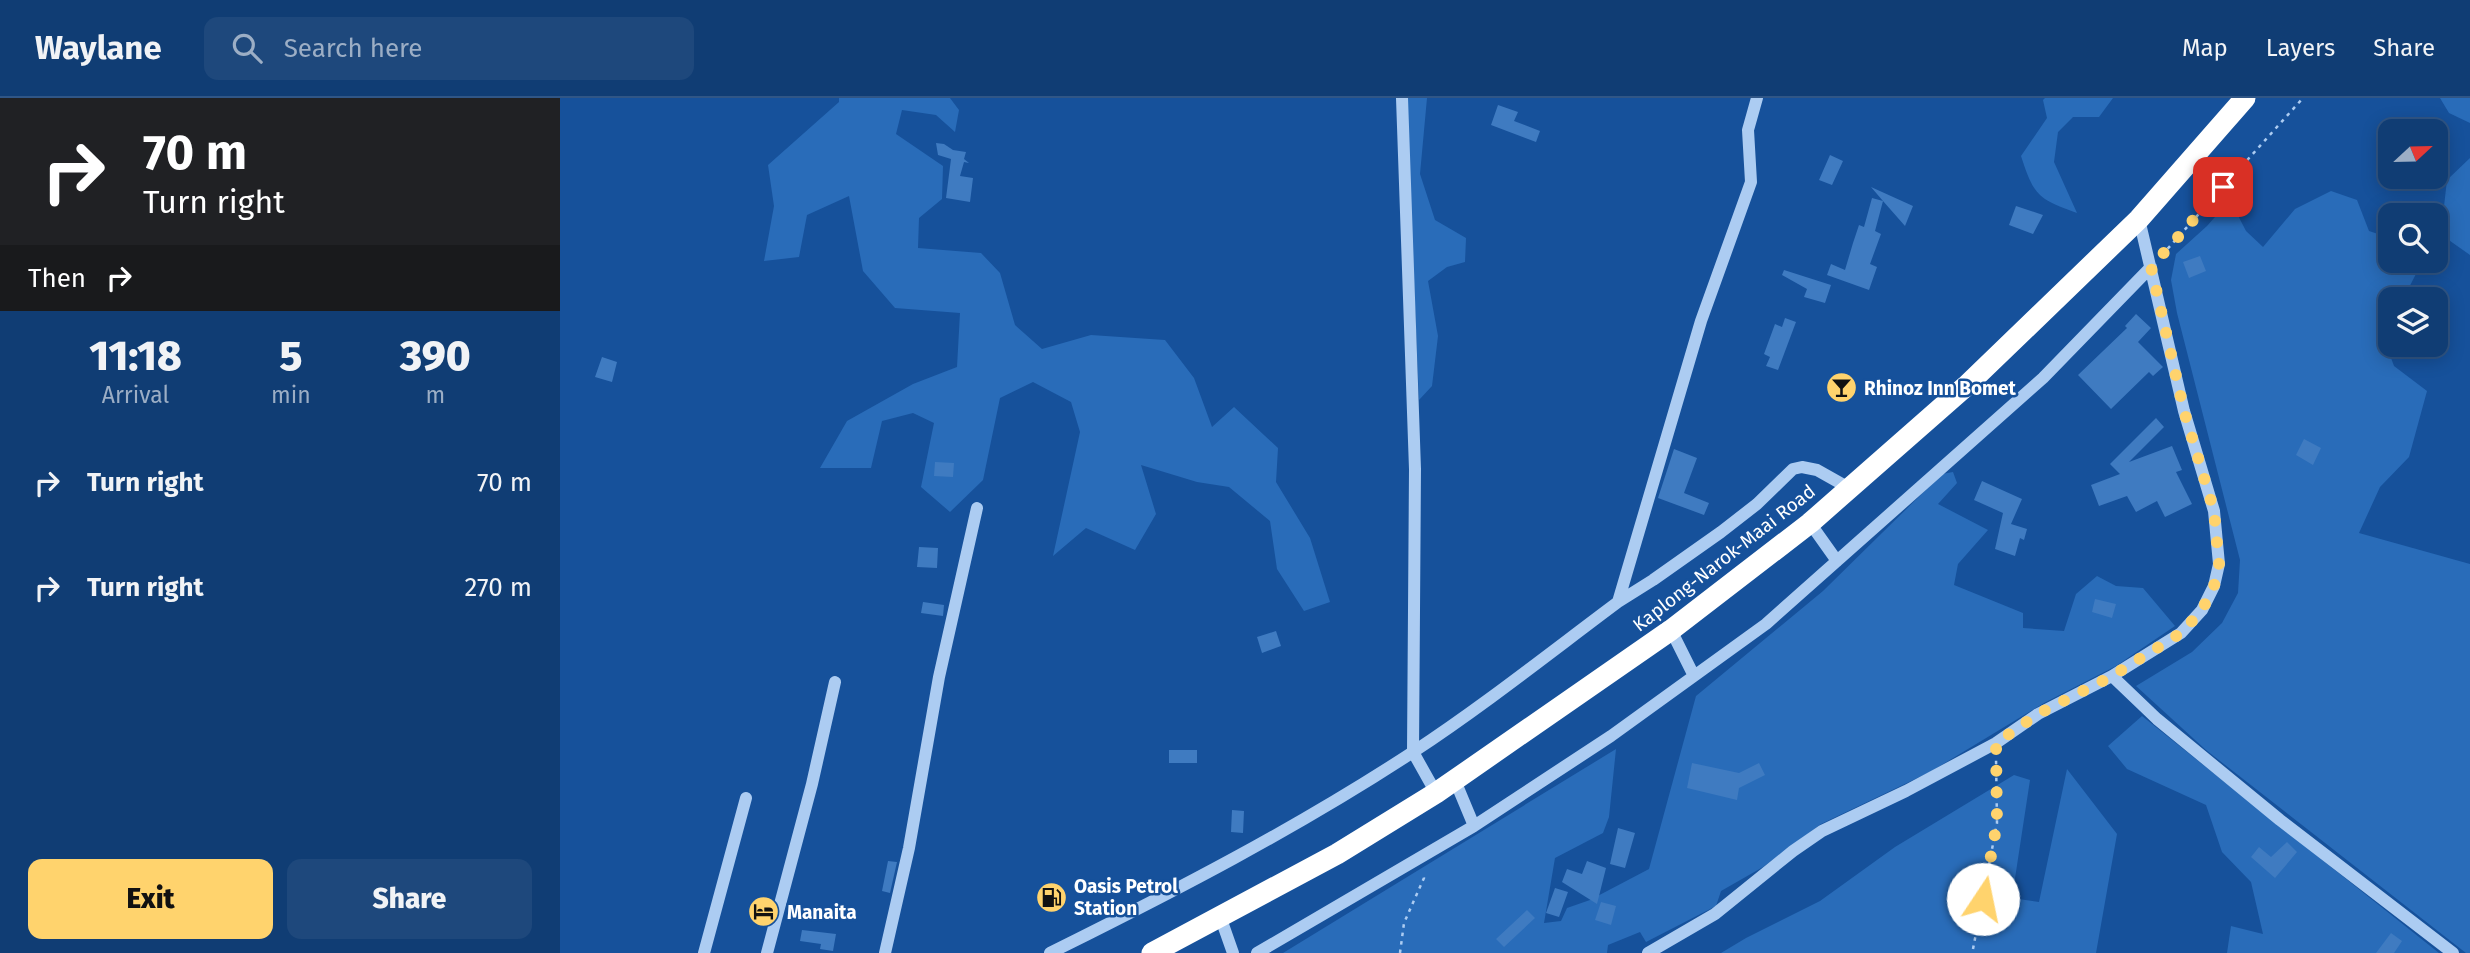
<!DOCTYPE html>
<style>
:root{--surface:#103d74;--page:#1e487c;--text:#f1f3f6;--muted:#9caec5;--line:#305686;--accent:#ffd36d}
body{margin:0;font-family:"Fira Sans",sans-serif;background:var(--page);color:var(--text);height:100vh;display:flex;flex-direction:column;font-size:26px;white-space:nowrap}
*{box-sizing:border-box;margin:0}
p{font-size:23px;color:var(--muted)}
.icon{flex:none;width:38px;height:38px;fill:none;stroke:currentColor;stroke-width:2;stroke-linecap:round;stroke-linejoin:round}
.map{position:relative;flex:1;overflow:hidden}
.sheet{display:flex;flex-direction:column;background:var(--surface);width:560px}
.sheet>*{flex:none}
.banner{background:#202124;color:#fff;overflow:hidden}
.needle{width:46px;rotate:68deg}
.buttons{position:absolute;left:1818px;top:21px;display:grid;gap:14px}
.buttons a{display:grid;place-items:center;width:70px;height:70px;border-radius:14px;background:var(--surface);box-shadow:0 4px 18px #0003,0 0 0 2px var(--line);font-size:35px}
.pin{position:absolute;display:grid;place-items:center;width:60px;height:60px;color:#fff;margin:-30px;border-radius:14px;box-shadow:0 4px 10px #0006}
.me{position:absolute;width:77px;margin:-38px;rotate:11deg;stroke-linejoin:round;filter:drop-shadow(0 0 5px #0008)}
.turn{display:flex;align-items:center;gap:24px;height:147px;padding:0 28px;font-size:32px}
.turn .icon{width:91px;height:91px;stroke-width:2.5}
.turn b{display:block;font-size:49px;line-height:60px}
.then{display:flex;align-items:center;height:66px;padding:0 28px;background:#0003;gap:14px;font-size:26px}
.eta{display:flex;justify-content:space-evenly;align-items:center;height:119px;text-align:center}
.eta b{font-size:42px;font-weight:800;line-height:49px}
.action{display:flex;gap:14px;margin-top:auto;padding:14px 28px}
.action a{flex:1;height:80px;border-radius:14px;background:var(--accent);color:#111;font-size:28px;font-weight:800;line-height:80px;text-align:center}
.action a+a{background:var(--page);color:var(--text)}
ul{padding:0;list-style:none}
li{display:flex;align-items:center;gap:21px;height:105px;padding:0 28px}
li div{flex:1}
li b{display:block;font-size:26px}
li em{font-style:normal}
header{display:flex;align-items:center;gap:42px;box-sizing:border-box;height:98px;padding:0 35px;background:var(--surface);border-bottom:2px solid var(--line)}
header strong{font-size:33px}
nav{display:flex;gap:38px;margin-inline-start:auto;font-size:24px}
.search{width:490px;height:63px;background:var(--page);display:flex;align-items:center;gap:18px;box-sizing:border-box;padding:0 24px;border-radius:14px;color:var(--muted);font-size:26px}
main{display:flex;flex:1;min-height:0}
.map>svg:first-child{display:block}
.green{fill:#296cb9}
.building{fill:#3f7bc1}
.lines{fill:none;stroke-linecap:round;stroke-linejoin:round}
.path{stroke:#acccf2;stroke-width:2.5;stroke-dasharray:3.5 5;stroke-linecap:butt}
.minor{stroke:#acccf2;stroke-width:12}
.highway{stroke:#fff;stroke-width:21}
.route{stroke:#ffd36d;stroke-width:12;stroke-dasharray:0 21.6}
.labels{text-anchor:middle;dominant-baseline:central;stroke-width:5;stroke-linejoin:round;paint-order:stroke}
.poi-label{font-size:19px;font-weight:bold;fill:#fff;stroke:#16519b;text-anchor:start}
.street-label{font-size:19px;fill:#fff;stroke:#16519b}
</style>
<header>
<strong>Waylane</strong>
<div class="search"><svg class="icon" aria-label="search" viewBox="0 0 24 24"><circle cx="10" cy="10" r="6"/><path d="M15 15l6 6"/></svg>Search here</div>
<nav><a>Map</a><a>Layers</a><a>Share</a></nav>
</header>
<main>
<section class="sheet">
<div class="banner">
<div class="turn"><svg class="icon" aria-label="right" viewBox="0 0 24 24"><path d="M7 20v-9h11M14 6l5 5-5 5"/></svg><div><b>70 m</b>Turn right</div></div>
<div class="then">Then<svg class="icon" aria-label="right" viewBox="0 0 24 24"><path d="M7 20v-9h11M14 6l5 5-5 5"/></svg></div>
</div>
<div class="eta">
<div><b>11:18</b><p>Arrival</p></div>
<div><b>5</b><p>min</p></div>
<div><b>390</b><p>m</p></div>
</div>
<ul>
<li><svg class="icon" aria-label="right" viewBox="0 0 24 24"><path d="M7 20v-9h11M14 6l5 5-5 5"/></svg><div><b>Turn right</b></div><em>70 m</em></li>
<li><svg class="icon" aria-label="right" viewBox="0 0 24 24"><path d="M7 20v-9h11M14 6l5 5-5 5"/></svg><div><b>Turn right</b></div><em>270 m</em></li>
</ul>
<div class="action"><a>Exit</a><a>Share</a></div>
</section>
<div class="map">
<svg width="1910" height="855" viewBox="0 0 1910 855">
<rect width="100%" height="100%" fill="#16519b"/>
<path class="green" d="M279,0H390L399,12L395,34L376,17L342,12L336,36L383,68L382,101L359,120L358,150L421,155L440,175L455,227L482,251L531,237L605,242L634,280L652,329L674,309L718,350L716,384L750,440L770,504L744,513L717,471L710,423L669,389L637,384L581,367L596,416L575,452L526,430L493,458L520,334L511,304L473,284L440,300L423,382L390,414L361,389L374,325L353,315L322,323L311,370H260L287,323L353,286L397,269L400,215L335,210L303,173L289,98L247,117L239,159L204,163L214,108L208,67L279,4Z
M846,0H867L860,76L875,122L906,140L905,164L887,169L868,183L878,238L872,288L859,302Z
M1485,0H1553L1539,19H1513L1498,34L1494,64L1517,115C1478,101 1474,98 1461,58L1487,20L1483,2Z
M1880,0H1910V25L1889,15Z
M1910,60V157L1876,133V127L1883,117L1887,82Z
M1771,93L1797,102L1809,133L1830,140V163H1857V174L1843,201H1830V227L1824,241L1834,268L1867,293L1849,359L1820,389L1799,435L1910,466V855H1906L1646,652L1576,588L1632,554L1662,525L1678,495L1680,462L1617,215L1611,182L1616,156L1647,128L1670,102L1686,133L1703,149L1735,111Z
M1393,374L1397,385L1378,406L1428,432L1398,466L1394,487L1463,515V530L1504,533L1516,496L1537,478L1556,488L1583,490L1615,528L1556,568L1484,605L1370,674L1261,726L1203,769L1161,793L1156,808L1086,844L1080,834L1048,847L1047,855H723L1056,651L1049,719L1043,735L995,760L984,825L1001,823L1007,810L1030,802L1089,771L1136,598L1263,493L1382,376Z
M1582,618L1879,855H1667L1671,828L1703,836L1691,784L1662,754L1646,707L1567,671L1548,648Z
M1507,671L1557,736L1536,855H1161L1186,840L1260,803L1335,749L1454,677L1470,682L1452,800L1479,804Z"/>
<path class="building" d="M938,7L958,14L954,23L980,33L976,44L931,27Z
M376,45L384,46L393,52L406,54L404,61L409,65L404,64L400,78L413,80L410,104L386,100L391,61L378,57Z
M1270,57L1283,63L1272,87L1259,82Z
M1311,89L1353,108L1345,128L1323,103L1315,133L1321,136L1310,166L1317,169L1309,192L1267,177L1271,166L1285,172L1293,145L1299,127L1304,129L1312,100L1323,103Z
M1456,108L1483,117L1473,136L1449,127Z
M1640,158L1646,173L1629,180L1623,164Z
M1224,172L1271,187L1265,205L1244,199L1247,191L1222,177Z
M1576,216L1591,230L1578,244L1603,269L1593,278L1589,274L1551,311L1518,277L1567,230L1565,228Z
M1225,220L1236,224L1218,272L1206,268L1210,259L1204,256L1215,226L1222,229Z
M42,259L57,264L52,284L35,279Z
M1596,320L1604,329L1569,364L1612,348L1622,372L1616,374L1632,406L1605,419L1597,403L1576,414L1567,398L1539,408L1531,387L1560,376L1550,366Z
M1744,341L1761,350L1753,367L1736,357Z
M1114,351L1137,360L1124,395L1149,405L1144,417L1098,400Z
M375,364L394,365L393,379L374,378Z
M1422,383L1462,401L1451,426L1467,431L1464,442L1460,440L1455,458L1435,451L1443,415L1414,402Z
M359,449L378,450L377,470L357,469Z
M1535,501L1556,506L1552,520L1532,514Z
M363,504L384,507L383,518L361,515Z
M716,533L721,548L702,555L697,539Z
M609,652H637V665H609Z
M1132,665L1179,675L1199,665L1205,677L1179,690L1177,702L1127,690Z
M672,712L684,713L683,735L671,734Z
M1058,730L1075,735L1065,770L1050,766Z
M1727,744L1737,754L1715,780L1691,759L1699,749L1711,759Z
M328,763L337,764L330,795L322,793Z
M1027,763L1046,770L1037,806L1002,784L1007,771L1022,776Z
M995,790L1008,794L999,819L986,815Z
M1041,804L1056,808L1051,827L1035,822Z
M967,812L975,820L944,849L936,841Z
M242,832L276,836L273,853L260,851L261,846L240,843Z
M1831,835L1842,843L1834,855H1816Z"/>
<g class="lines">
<path class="path" d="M1602,157L1743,0
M1413,851L1437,725L1436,659
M840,855L844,825L864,780L863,775"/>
<path class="minor" d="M842,0L855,371L853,654L876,695
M1250,425L1277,463
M1058,504L1141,223L1191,84L1188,32L1197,0
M1111,532L1134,578
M1552,578L1597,621L1720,722L1893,855
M894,680L914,728
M660,818L673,855
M144,855L186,700
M207,855L252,686L275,584
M325,855L349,750L379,579L417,410
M490,855C613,794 737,730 853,654C923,608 991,554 1058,504L1093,482L1161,434L1197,406L1233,371L1242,369L1257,372L1289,390
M697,855L914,728L1051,638L1206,526L1483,280L1591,169
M1088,855L1155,816L1233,753L1262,733L1346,693L1436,645L1478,616L1552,578L1621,535L1642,512L1654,488L1659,466L1654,413L1624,313L1579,121"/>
<path class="highway" d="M592,855L777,756L876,695L1111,532L1250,425L1406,288L1579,121L1685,0"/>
</g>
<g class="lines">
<path class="route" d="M1423,801L1437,725L1436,645L1478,616L1552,578L1621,535L1642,512L1654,488L1659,466L1654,413L1624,313L1591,169L1663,89"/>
</g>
<defs>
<symbol id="bar-disc" viewBox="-11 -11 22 22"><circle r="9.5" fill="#ffd36d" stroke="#16519b"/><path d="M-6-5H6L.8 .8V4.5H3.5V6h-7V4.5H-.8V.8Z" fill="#111"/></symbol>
<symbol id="fuel-disc" viewBox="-11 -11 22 22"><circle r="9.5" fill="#ffd36d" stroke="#16519b"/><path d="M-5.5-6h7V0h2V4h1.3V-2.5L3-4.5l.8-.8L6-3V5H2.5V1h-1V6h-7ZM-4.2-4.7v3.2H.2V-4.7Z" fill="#111"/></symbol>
<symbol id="hotel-disc" viewBox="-11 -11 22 22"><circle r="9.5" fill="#ffd36d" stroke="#16519b"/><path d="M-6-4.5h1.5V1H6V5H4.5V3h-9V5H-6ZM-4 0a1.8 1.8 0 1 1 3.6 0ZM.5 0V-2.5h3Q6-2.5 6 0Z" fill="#111"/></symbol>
</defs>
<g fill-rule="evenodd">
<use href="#bar-disc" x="1264" y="272" width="35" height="35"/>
<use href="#fuel-disc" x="474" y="782" width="35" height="35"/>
<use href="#hotel-disc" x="186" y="796" width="35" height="35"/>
</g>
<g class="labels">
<g class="poi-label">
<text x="1304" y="290">Rhinoz Inn Bomet</text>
<text x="514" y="788">Oasis Petrol<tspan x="514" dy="22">Station</tspan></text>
<text x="227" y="814">Manaita</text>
</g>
<g class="street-label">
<text transform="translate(1164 460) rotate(-38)">Kaplong-Narok-Maai Road</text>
</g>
</g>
</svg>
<div class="buttons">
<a><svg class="needle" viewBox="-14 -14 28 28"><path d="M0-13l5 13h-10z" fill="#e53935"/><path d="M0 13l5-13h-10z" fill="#9caec5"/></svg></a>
<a><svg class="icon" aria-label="search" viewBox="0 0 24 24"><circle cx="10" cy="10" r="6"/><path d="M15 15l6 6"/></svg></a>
<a><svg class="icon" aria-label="layers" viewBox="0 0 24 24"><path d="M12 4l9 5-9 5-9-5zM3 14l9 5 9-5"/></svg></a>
</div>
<div class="pin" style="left:1663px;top:89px;background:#d93025"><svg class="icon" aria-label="arrive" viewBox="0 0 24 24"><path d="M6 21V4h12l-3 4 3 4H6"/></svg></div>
<svg class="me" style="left:1423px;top:801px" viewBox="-20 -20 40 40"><circle r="19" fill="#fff"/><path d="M0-13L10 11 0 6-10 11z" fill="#ffd36d"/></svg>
</div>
</main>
